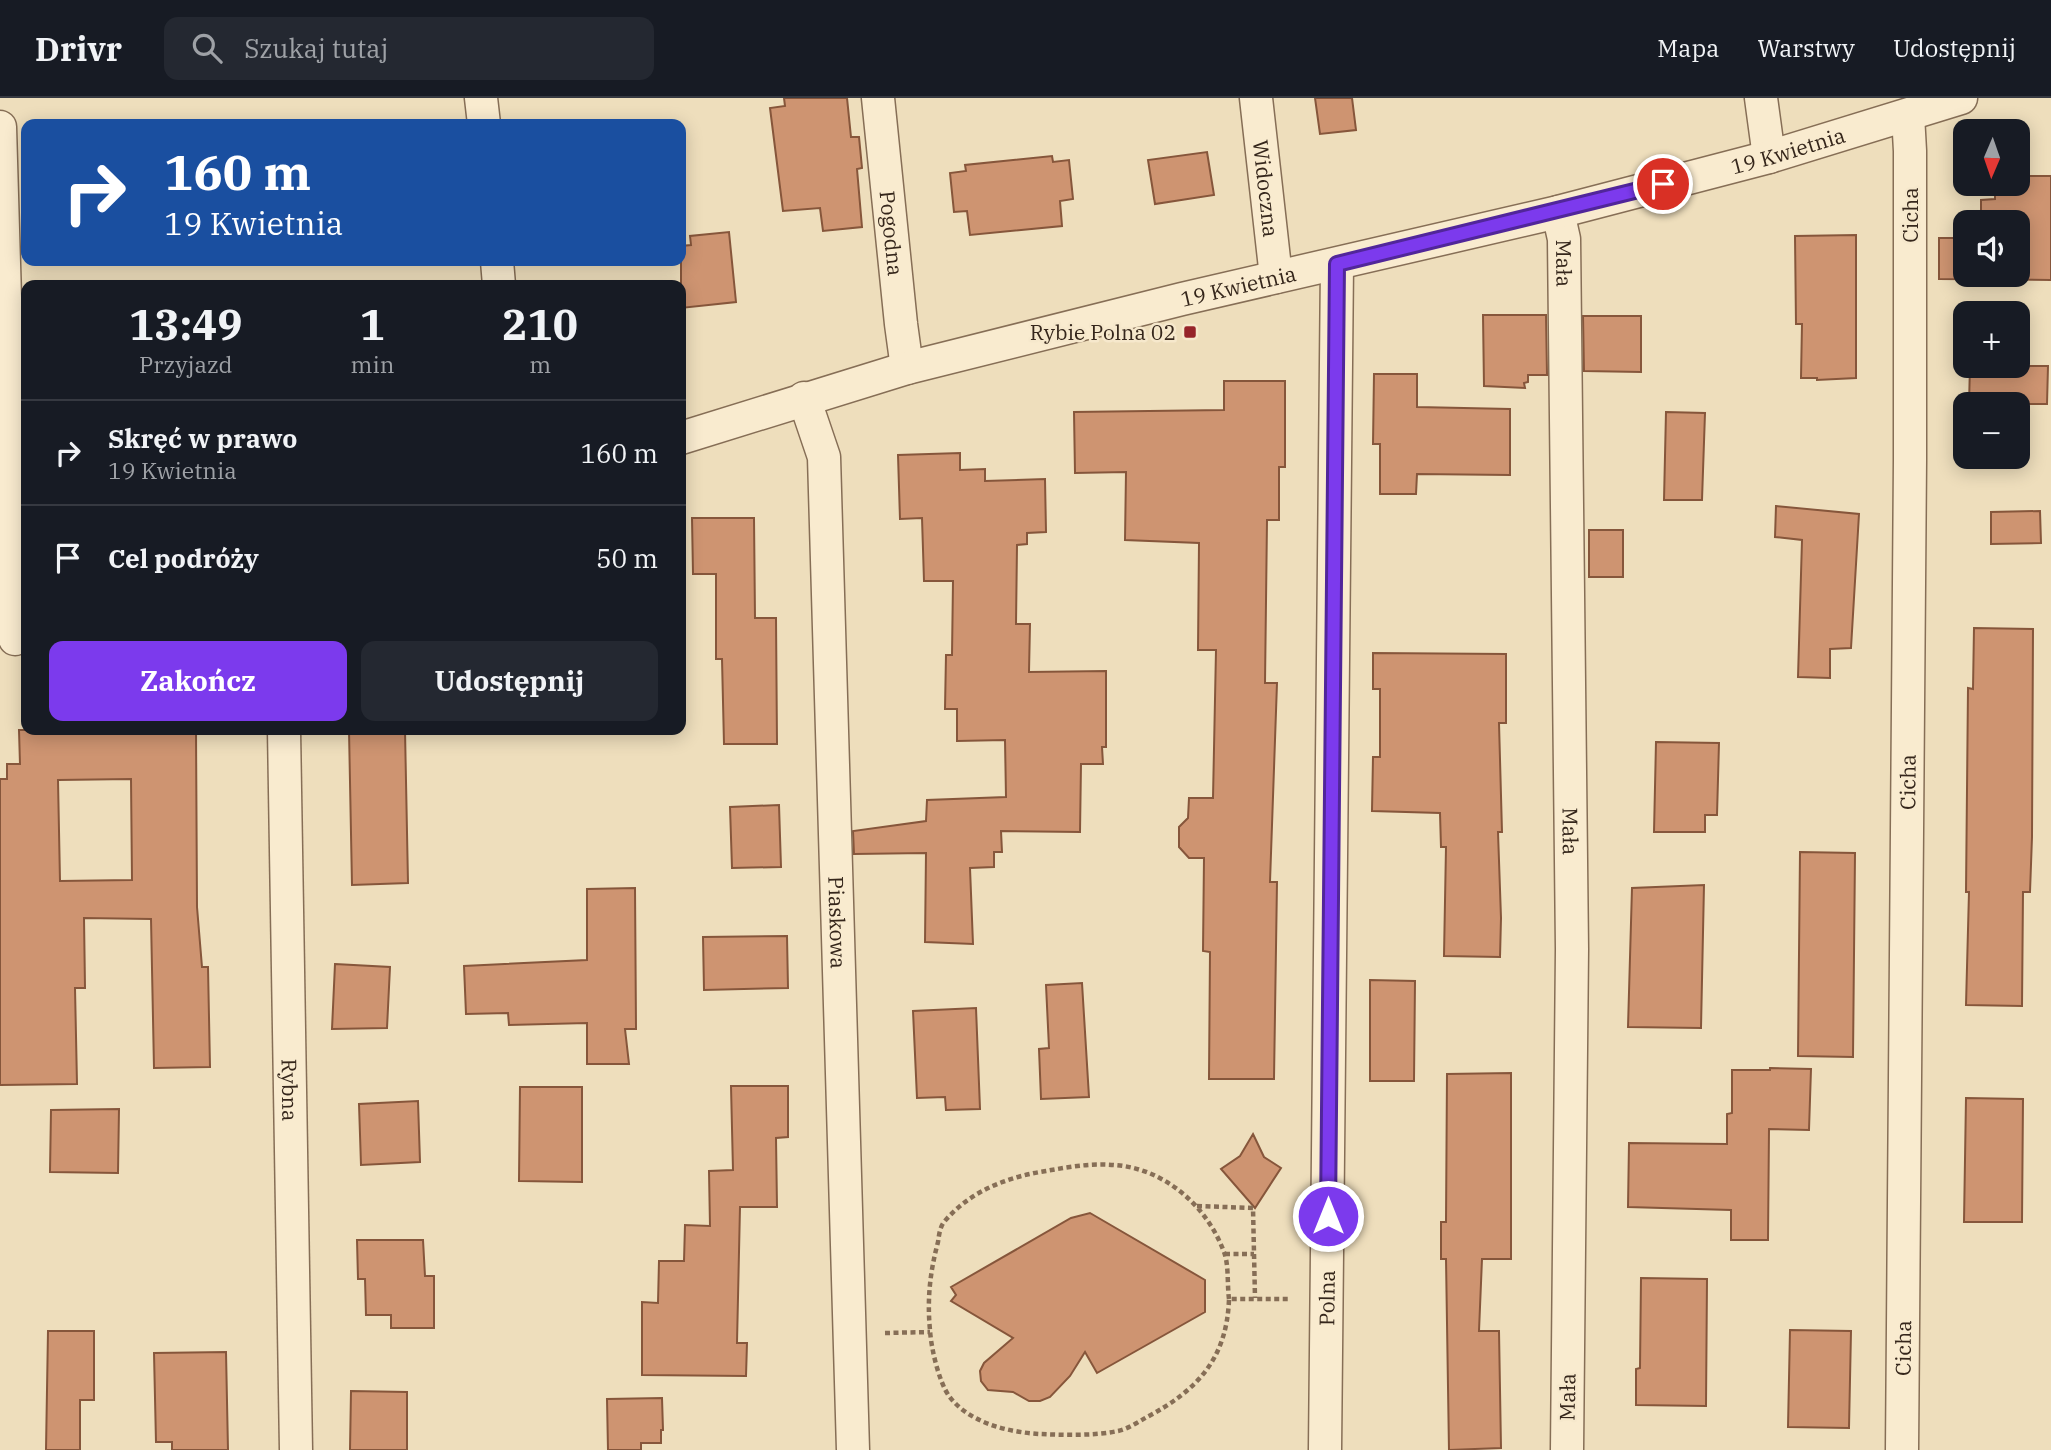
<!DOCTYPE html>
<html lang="pl">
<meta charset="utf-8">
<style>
:root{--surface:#171b24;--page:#242831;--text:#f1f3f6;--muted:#9ea1a6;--line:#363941;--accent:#7c3aed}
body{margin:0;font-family:"IBM Plex Serif",serif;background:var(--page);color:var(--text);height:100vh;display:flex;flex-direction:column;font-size:26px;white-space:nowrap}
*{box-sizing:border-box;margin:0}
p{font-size:23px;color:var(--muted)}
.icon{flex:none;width:38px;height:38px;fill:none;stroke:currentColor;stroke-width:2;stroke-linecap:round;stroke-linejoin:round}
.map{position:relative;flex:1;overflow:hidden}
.details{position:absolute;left:21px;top:182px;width:665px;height:455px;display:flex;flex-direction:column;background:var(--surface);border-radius:14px;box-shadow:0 4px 18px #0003}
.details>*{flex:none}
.banner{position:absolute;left:21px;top:21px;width:665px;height:147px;border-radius:14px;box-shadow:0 4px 18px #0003;background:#1a4fa0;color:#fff;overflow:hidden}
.needle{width:46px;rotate:182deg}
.controls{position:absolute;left:1953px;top:21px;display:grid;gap:14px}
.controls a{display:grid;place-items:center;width:77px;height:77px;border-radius:14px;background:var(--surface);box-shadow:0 4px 18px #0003;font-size:35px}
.pin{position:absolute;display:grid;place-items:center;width:60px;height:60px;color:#fff;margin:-30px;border:4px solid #fff;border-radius:50%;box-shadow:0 2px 7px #0007}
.me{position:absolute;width:77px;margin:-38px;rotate:0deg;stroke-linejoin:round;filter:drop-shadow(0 0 5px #0008)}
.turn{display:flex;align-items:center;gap:24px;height:147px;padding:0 28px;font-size:32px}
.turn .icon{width:91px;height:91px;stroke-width:2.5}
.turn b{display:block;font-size:49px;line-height:60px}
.eta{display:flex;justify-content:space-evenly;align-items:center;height:119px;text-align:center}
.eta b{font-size:42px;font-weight:700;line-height:49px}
.cta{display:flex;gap:14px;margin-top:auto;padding:14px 28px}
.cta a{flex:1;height:80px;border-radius:14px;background:var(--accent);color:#fff;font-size:28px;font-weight:700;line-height:80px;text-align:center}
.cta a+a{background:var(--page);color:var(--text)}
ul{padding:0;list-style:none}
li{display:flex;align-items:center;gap:21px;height:105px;padding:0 28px;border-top:2px solid var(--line)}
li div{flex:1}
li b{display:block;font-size:26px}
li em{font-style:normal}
header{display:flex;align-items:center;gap:42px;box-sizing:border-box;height:98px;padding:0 35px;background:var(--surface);border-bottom:2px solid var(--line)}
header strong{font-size:33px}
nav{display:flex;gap:38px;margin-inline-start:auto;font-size:24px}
.search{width:490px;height:63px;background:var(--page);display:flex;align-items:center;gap:18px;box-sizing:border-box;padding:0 24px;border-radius:14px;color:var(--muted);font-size:26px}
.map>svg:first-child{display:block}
.building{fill:#ce9471;stroke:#86563b;stroke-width:2;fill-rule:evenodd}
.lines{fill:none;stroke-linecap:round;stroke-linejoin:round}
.minor-casing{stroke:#866e56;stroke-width:35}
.path{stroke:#866e56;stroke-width:4.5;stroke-dasharray:5 3.5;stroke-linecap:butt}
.minor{stroke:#f9ebcf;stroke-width:32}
.route-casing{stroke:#51269a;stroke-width:18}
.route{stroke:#7c3aed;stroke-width:12}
.poi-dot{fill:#96242a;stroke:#f6e8cc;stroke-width:2.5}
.labels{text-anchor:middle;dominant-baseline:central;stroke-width:5;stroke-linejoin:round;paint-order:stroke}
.street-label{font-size:21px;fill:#35261b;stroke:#f6e8cc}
.poi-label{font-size:21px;fill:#35261b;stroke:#f6e8cc;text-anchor:end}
</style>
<header>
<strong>Drivr</strong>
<div class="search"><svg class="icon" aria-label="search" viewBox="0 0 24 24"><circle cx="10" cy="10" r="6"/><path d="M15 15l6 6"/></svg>Szukaj tutaj</div>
<nav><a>Mapa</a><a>Warstwy</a><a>Udostępnij</a></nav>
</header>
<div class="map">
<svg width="2051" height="1352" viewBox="0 0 2051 1352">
<rect width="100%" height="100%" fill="#eedebc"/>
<path class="building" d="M784,0H847L851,39H859L862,70L857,71L862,129L823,133L820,110L783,113L770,10L785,8Z
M1315,0H1352L1356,32L1320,36Z
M1207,54L1214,97L1155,106L1148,62Z
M1052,58L1053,64L1069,62L1073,101L1060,103L1062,128L970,137L967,113L954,114L950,75L966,73L965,67Z
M2018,78H2051V182L1939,181V140H1965V177H2018V124H1981V102L1995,101V86H2018Z
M729,134L736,204L681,210V148L691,147L690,138Z
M1856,137V280L1817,282V280H1801L1802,226H1796L1795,138Z
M1483,217H1546L1547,277H1528V284L1524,285L1525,290L1484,288Z
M1583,218H1641V274L1584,273Z
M1970,268H2048L2047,306H1969Z
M1374,276H1417V309L1510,311V377L1417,376L1416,396H1380V346H1373Z
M1224,283H1285V369H1279V422H1267L1265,585H1277L1270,784H1277L1274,981H1209L1210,854L1203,853L1204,760H1189L1179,749V729L1188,720L1189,700H1213L1216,552H1198L1199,445L1125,442L1126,374L1075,375L1074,314L1224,312Z
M1666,314L1705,315L1702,402H1664Z
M960,355V372L985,371V383L1045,381L1046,434L1027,435V446L1017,447L1016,526H1030L1029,574L1106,573V649H1102L1103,666H1081L1080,734L1001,733L1002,754H994V769L970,770L973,846L925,844L926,755L854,756L853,733L926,723L927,702L1006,699L1005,642L957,643V611H945L946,557H952L953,483H924L922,420L900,421L898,357Z
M1776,408L1859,416L1851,550L1830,551V580L1798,579L1802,442L1775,439Z
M2040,413L2041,445L1991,446V414Z
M692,420H754L755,520H776L777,646H724L722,561H716V476H693Z
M1589,432H1623V479H1589Z
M1974,530L2033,531L2032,739L2030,794H2023L2022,908L1966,907L1969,794H1966L1968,590L1973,591Z
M1373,555L1506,556V625H1499L1502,734H1498L1501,820L1500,859L1444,858L1446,749H1441L1440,715L1372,713L1373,659H1380V591H1373Z
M19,632H196L197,809L202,869H208L210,969L154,970L151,821L84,820L85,890H75L77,986L0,987V681H7V666H20ZM131,681L132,782L60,783L58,682Z
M349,632H405L408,785L352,787Z
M1656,644L1719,645L1717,717H1705V734H1654Z
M779,707L781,769L732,770L730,709Z
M1800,754L1855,755L1853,959L1798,958Z
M1704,787L1701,930L1628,929L1632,790Z
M635,790L636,931H625L629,966H587V925L509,927L508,915L466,916L464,868L587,862V791Z
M787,838L788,890L704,892L703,839Z
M335,866L390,869L387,930L332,931Z
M1370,882L1415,883L1414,983H1370Z
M1082,885L1089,999L1041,1001L1039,951L1049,950L1046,887Z
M976,910L980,1011L946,1012L945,999L917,1000L913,913Z
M1770,970L1811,971L1809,1032L1769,1031L1768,1142H1731V1112L1628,1109L1629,1045L1727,1046V1016L1732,1015V972H1770Z
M1511,975V1161H1482L1479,1233H1499L1501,1350L1449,1352L1446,1161H1441V1124H1446L1447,976Z
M731,988H788V1039L776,1040L777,1109H740L737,1245H747L746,1278L642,1277V1204L658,1205L659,1163H684L685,1127L710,1128L709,1073L733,1072Z
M520,989H582V1084L519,1083Z
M1966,1000L2023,1001L2022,1124H1964Z
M418,1003L420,1064L361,1067L359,1006Z
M119,1011L118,1075L50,1074L51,1012Z
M1253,1036L1264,1059L1281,1070L1255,1110L1221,1071L1240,1058Z
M1090,1115L1205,1182V1214L1097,1275L1085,1254L1070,1278L1050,1299L1040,1303H1029L1013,1294L988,1292L981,1283L980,1273L984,1265L1013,1240L951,1203L956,1197L951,1189L1071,1120Z
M357,1142H423L425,1178H434V1230H391V1217H366L365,1181H358Z
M1641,1180L1707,1181L1706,1308L1636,1307V1271L1640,1270Z
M1790,1232L1851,1233L1849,1330L1788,1329Z
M48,1233H94V1302H80V1352H46Z
M226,1254L228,1352H172V1344H156L154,1255Z
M351,1293L407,1294V1352H350Z
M662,1300L663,1332H661V1345H641V1352H608L607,1301Z"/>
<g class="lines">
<defs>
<g id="minor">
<path d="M481,0L484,26"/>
<path id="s1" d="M878,0L901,226L907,270"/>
<path id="s2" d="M1256,0L1276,179"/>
<path d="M1761,0L1769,59"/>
<path d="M0,29L15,541"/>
<path id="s3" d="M1558,114L1564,141L1572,851L1567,1352"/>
<path d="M497,163L499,187"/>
<path id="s4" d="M804,300L824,359L853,1352"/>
<path id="s5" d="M681,340L907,270L1182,201L1558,114L1769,59L1961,0"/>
<path id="s6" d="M284,632L296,1352"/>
<path id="s7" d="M1325,1352L1337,166"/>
<path id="s8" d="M1902,1352L1910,362V53L1908,17"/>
</g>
</defs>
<use href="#minor" class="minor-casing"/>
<path class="path" d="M1197,1108L1253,1110L1255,1200
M1225,1156H1254
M1229,1201C1227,1186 1229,1167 1224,1154C1207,1108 1164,1070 1114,1067C1091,1065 1068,1069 1046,1073C1007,1079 970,1093 944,1124C940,1129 939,1137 938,1144C930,1174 927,1201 930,1232C931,1250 939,1284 949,1298C969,1325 1008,1334 1039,1336C1065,1337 1093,1338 1118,1333C1128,1331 1138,1324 1147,1319C1198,1292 1227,1260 1229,1201H1291
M885,1235L930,1234"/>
<use href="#minor" class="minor"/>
</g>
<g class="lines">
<defs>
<path id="route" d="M1328,1118L1337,166L1663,86"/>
</defs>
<use href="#route" class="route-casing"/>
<use href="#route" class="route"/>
</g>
<rect class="poi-dot" x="1183" y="227" width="14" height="14" rx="3.5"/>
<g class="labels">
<g class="street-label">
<text stroke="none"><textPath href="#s5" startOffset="1144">19 Kwietnia</textPath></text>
<text stroke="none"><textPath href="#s2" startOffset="91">Widoczna</textPath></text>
<text transform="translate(1910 117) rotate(-90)">Cicha</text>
<text stroke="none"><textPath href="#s1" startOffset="136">Pogodna</textPath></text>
<text stroke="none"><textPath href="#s3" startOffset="52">Mała</textPath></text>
<text stroke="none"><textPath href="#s5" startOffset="578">19 Kwietnia</textPath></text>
<text stroke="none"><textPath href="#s8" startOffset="668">Cicha</textPath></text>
<text stroke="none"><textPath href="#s3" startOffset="620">Mała</textPath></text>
<text stroke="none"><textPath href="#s4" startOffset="528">Piaskowa</textPath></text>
<text stroke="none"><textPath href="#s6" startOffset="360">Rybna</textPath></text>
<text stroke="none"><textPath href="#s7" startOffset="152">Polna</textPath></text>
<text stroke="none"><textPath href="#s8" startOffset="102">Cicha</textPath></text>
<text transform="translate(1567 1299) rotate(-89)">Mała</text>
</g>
<g class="poi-label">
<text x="1176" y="234">Rybie Polna 02</text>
</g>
</g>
</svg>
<div class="controls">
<a><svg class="needle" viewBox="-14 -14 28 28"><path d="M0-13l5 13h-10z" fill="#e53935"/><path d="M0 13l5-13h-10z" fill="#9ea1a6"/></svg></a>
<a><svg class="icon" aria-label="sound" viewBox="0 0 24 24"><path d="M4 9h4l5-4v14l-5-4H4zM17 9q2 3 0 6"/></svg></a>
<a>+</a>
<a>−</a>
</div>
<div class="pin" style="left:1663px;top:86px;background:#d93025"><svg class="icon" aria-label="arrive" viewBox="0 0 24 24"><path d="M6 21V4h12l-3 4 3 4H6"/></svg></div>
<svg class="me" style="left:1328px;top:1118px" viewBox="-20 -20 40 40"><circle r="17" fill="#7c3aed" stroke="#fff" stroke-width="3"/><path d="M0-11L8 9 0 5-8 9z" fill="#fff"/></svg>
<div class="banner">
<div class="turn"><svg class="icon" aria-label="right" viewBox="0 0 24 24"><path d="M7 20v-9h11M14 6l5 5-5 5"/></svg><div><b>160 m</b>19 Kwietnia</div></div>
</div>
<section class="details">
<div class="eta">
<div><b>13:49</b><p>Przyjazd</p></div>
<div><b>1</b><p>min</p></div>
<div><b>210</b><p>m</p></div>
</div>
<ul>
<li><svg class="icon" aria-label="right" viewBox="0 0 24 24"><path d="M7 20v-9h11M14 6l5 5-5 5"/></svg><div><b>Skręć w prawo</b><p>19 Kwietnia</p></div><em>160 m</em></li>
<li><svg class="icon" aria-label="arrive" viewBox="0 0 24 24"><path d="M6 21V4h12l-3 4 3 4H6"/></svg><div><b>Cel podróży</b></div><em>50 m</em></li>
</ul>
<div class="cta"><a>Zakończ</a><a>Udostępnij</a></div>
</section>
</div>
